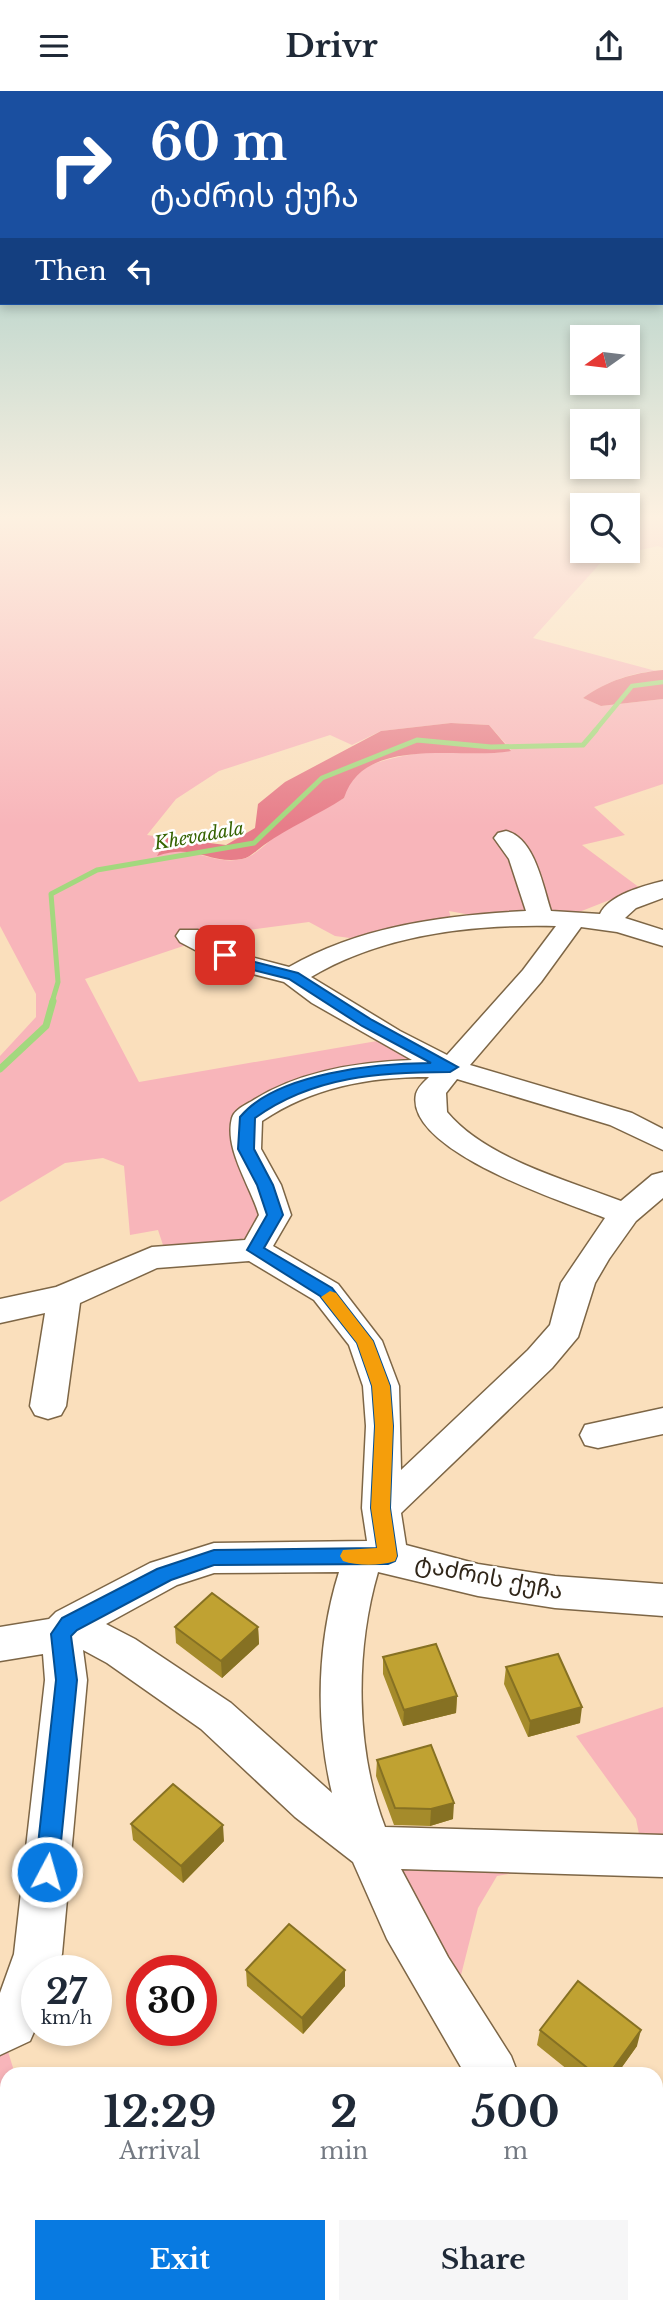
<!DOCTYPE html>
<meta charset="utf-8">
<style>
:root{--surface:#fff;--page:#f6f6f7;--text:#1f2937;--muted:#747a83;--accent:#087ae1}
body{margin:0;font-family:"Libre Baskerville","Noto Sans Georgian",serif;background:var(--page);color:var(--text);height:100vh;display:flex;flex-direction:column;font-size:26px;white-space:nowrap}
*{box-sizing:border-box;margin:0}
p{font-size:23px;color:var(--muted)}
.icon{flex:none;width:38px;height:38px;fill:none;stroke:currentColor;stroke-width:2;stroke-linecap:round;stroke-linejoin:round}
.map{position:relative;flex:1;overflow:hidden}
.details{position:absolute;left:0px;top:1976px;width:663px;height:247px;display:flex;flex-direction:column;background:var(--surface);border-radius:21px 21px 0 0;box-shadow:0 4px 10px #0003}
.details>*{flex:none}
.hud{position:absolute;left:0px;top:0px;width:663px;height:214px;box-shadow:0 4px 10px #0003;background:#1a4fa0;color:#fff;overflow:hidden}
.needle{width:46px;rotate:256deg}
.controls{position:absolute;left:570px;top:234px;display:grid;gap:14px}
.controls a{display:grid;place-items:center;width:70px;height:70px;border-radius:0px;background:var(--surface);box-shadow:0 4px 10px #0003;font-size:35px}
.speed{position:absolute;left:21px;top:1864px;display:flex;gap:14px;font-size:35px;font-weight:700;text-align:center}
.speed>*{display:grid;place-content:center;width:91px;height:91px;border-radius:50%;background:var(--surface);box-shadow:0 4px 10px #0003;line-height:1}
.speed small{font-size:18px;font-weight:400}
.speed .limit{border:10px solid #d22;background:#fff;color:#111}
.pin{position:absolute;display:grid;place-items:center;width:60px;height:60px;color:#fff;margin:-30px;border-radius:14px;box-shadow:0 4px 10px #0006}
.me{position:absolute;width:77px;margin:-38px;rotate:6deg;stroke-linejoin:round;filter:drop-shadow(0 0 5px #0008)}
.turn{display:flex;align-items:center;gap:24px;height:147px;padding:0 35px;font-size:32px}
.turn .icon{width:91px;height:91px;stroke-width:2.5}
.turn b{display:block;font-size:49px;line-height:60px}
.then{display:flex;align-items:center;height:66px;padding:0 35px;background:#0003;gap:14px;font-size:26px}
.eta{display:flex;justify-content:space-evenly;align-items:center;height:119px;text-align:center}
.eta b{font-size:42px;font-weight:700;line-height:49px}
.primary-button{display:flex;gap:14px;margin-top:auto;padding:14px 35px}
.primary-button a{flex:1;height:80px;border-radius:0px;background:var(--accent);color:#fff;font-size:28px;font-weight:700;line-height:80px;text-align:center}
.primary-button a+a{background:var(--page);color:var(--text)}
header{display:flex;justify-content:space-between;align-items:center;height:91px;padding:0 35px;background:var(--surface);font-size:32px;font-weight:700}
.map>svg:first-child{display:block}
.green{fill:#f8b5ba;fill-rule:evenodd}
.forest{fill:#e77d89}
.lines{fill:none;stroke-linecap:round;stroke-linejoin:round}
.stream-far2{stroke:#a3d87e;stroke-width:4.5}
.stream-far1{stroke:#a3d87e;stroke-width:5}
.stream{stroke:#a3d87e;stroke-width:7}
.minor-casing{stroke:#7d6646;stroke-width:3}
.minor{fill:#fff;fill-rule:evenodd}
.wall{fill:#a58b2b}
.shaded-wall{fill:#867123}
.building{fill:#c0a232;stroke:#867123;stroke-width:2}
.route{fill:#087ae1;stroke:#054f92;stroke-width:2}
.slow{fill:#f59e0b}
.labels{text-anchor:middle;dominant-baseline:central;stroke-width:5;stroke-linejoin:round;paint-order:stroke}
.far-water-label{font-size:18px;font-style:italic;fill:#356300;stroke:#fff}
.near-street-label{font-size:23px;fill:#302619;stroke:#fff}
</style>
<header><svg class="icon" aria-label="menu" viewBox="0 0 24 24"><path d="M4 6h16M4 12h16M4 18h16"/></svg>Drivr<svg class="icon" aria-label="share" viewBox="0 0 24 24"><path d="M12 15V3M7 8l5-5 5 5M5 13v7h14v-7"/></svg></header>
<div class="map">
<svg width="663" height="2222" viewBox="0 0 663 2222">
<rect width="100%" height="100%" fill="#fadfbc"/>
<path class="green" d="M0,424H583V460H628V424H663V457L658,455L605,467L533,547L656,580C629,582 606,591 583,607L601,615L663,608V693L594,716L625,744L582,754L640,797L569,825L487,827L449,820L452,830L350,847L335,845L309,831L219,843L85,888L139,991L377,950L416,967L410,972L254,1012L263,1122L249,1147L164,1157L158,1139L130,1144L124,1075L103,1067L65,1072L0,1111V965L36,926V903L0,835ZM451,632L489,634L511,659C494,664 480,661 462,660C434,659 364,665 349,691C346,696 345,702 344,707C322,719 300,732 278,744C267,751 254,766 242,768C212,775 194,753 158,764L167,747L147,744L176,708L219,680L330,644L352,654L381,640Z
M663,1616V1756L641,1753L636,1728L576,1645Z
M384,1770L570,1773L497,1785L478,1817L459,1892Z
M0,1935L15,1983H7V2216H80L82,2222H0Z"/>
<path class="forest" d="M663,579V608L601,615L583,607C608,589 633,582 663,579Z
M451,632L489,634L511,660C462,669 364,643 344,707C318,724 289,736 264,754C258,758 250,767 242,768C211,774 194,752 157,765L167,747L226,754L255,737L258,713L285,691L381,640Z"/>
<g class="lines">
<path class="stream-far2" d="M594,641L632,595L663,591"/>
<path class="stream-far1" d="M52,911L58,891L51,803L97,779L254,752L322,687L417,649L491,656L583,654L596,639"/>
<path class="stream" d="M0,978L46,935L53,910"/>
<defs>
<path id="minor" d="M506,740C535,747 543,796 551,820L600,823C609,804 643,795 663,790V807L636,817L625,827L663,839V855L617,841L581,836L541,891L470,974L632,1022L663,1038V1059L610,1034L457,988L446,1002L447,1021C485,1067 566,1089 621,1110L652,1084L663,1081V1107L636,1130L609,1168L595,1192L578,1246L552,1277L401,1422L406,1454L478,1473L555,1485L663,1493V1525L555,1517L478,1505L378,1481C355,1560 355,1658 385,1736L663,1744V1786L401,1778L448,1866L511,1965L518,1983H465L387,1848L353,1771L295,1726L201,1638L107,1572L83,1559L87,1589L62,1863L56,1880H37V1934L30,1950L0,1964V1902L14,1863L45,1589L43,1563L0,1570V1536L49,1528L56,1521L150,1472L214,1452L367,1450L362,1417L366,1335L363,1295L349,1254L314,1209L249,1170L157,1177L80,1212L66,1315L61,1324L48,1328L35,1324L30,1315L45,1222L0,1232V1208L56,1196L152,1156L245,1149L259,1124C250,1094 224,1058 232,1027C234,1019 245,1014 252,1010C299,980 357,971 412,969L312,912L284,891L229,877L180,851L176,845L180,839H198L247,865L289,876C360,835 445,824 526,820L509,768L494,747L498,742ZM556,835L523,879L447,964L400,940L311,886C383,843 474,833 556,835ZM429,986C424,991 418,996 416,1003C404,1060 565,1111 605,1127L561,1192L550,1234L528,1259L401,1379L399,1295L382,1250L338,1193L273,1155L291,1124L281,1094L261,1058L262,1030C313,996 368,986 429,986ZM339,1481C317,1551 315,1631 332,1702L231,1612L135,1548L106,1533L177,1494L214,1482Z
M663,1317V1343L598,1357L585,1354L580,1344L585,1334Z
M656,2192L663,2195V2222H623L621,2216H656Z"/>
</defs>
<use href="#minor" class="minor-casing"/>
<use href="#minor" class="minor"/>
</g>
<path class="wall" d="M175,1536H258L259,1553L222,1587L176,1552Z
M383,1566L457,1605L456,1622L403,1635L383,1583Z
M506,1576L580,1632L528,1646L504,1593Z
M377,1669L453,1728L430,1735L394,1734L376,1685Z
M131,1733L224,1750L183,1792L133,1749Z
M246,1879H345V1895L303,1943L247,1895Z
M540,1939L637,1955L617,1983H573L537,1954Z
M663,2159V2179L658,2173Z"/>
<path class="shaded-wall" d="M258,1536L259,1553L222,1587L221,1570Z
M457,1605L456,1622L403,1635L404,1619Z
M582,1616L580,1632L528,1646L530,1630Z
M454,1712L453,1728L430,1735L431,1718Z
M223,1734L224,1750L183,1792L181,1775Z
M345,1879V1895L303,1943L302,1927Z
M641,1939L637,1955L617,1983H609Z"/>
<path class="building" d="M212,1502L258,1536L221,1570L175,1536Z
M436,1553L457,1605L404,1619L383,1566Z
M558,1563L582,1616L530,1630L506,1576Z
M431,1654L454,1712L431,1718L395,1717L377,1669Z
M173,1693L223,1734L181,1775L131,1733Z
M289,1833L345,1879L302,1927L246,1879Z
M578,1890L641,1939L609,1983H595L540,1939Z"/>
<linearGradient id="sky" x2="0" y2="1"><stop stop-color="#8cc2be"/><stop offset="0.58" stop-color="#fdf1e1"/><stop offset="1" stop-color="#fdf1e1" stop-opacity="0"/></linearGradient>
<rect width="663" height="735" fill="url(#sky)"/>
<path class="route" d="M220,861H230L243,868L298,882L372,929L458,976L450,981C381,981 313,985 255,1027L254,1058L273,1094L283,1124L264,1157L332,1197L373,1250L390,1295L393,1335L390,1417L397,1465L395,1470L388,1473L214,1474L171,1489L77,1539L71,1545L77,1589L58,1781L55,1788L47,1791L39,1788L35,1781L56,1589L51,1543L62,1527L157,1478L214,1459L377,1457L371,1417L375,1335L372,1295L357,1252L320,1205L247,1159L267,1124L257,1094L238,1058L240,1026C276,982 378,972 431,972L362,935L289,888L233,874L220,867Z"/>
<path class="slow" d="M330,1200L336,1202L373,1250L390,1295L393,1335L390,1417L397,1465L395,1470C380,1475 357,1475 343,1470L340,1465L343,1459L377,1457L371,1417L375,1335L372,1295L357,1252L321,1206Z"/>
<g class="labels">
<g class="far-water-label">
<text transform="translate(199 745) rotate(-10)">Khevadala</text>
</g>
<g class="near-street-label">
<text transform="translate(489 1486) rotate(11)">ტაძრის ქუჩა</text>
</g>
</g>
</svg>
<div class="controls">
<a><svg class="needle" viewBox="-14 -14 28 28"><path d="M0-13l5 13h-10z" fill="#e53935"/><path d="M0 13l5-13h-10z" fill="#747a83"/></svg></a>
<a><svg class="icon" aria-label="sound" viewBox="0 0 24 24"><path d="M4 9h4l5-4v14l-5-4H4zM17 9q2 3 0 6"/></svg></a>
<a><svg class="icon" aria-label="search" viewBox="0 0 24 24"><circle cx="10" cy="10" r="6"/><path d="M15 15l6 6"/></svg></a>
</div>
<div class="speed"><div>27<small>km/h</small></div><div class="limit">30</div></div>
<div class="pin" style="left:225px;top:864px;background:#d93025"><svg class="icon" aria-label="arrive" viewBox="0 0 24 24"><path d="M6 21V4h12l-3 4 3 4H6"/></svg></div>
<svg class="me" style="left:47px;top:1781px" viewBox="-20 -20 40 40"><circle r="17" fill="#087ae1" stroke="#fff" stroke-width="3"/><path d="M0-11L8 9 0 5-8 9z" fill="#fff"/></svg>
<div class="hud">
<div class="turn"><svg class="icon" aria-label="right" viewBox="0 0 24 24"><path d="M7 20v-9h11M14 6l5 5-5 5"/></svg><div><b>60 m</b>ტაძრის ქუჩა</div></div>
<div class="then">Then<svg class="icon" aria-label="left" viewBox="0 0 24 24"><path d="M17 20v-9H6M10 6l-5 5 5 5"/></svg></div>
</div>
<section class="details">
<div class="eta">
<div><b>12:29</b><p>Arrival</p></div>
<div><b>2</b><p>min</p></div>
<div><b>500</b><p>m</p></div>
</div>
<div class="primary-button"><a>Exit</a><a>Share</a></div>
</section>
</div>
